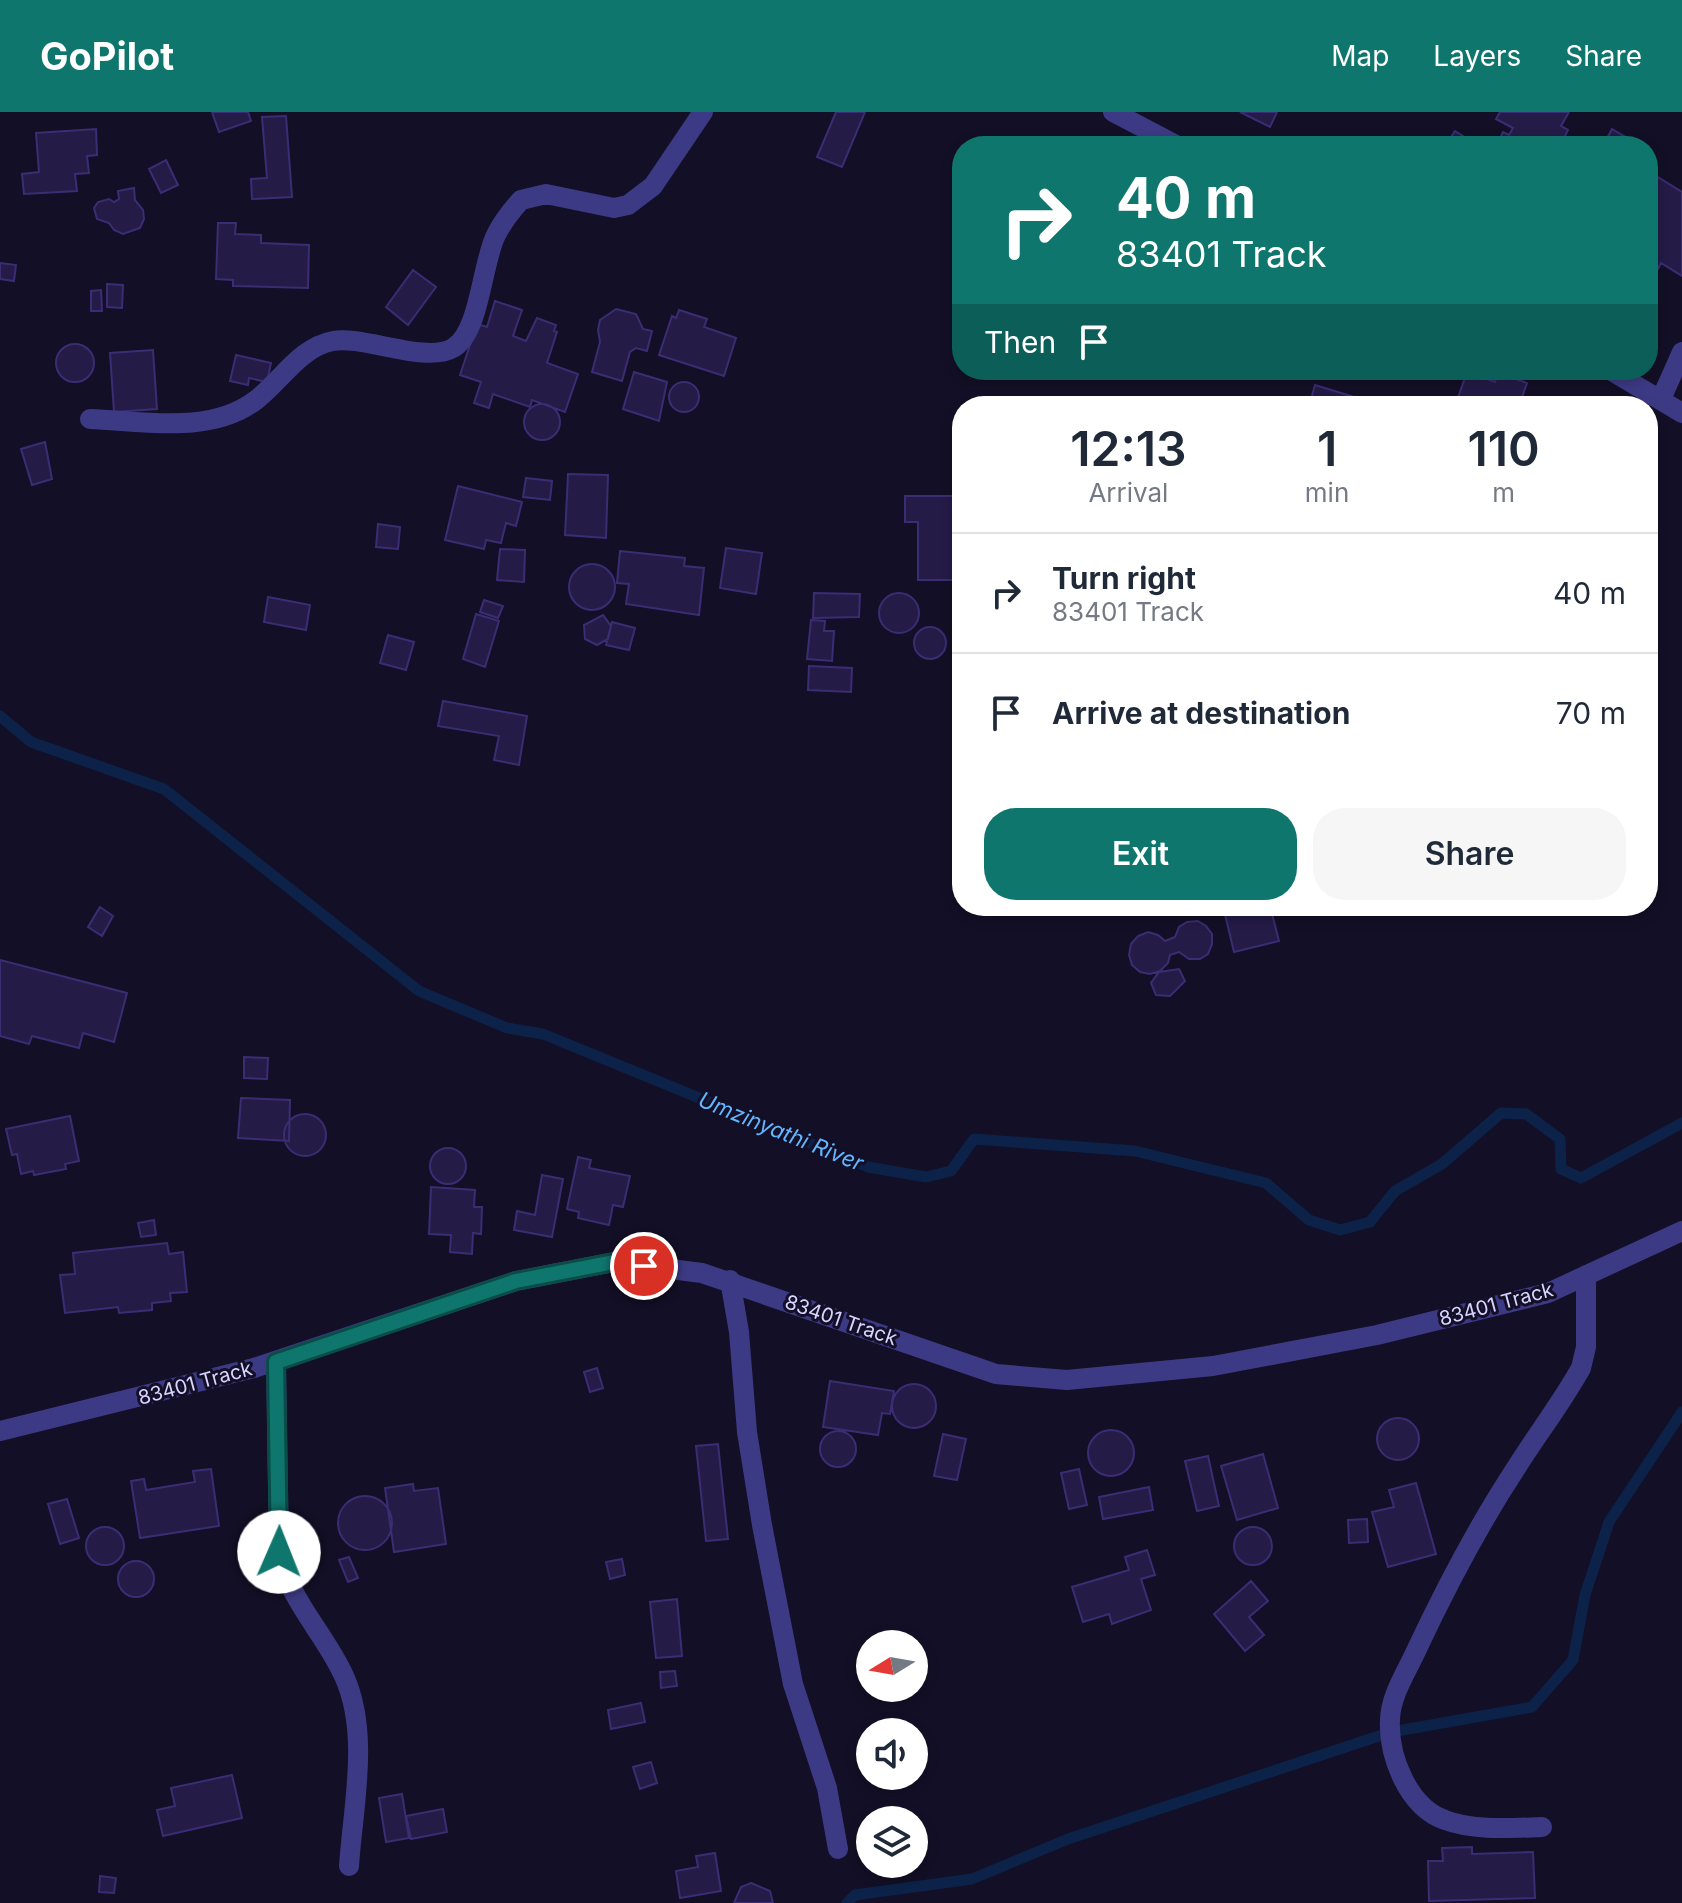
<!DOCTYPE html>
<style>
:root{--surface:#fff;--page:#f6f6f7;--text:#1f2937;--muted:#747a83;--line:#e0e1e3;--accent:#0f766e}
body{margin:0;font-family:Inter,sans-serif;background:var(--page);color:var(--text);height:100vh;display:flex;flex-direction:column;font-size:30px;white-space:nowrap}
*{box-sizing:border-box;margin:0}
p{font-size:26px;color:var(--muted)}
.icon{flex:none;width:44px;height:44px;fill:none;stroke:currentColor;stroke-width:2;stroke-linecap:round;stroke-linejoin:round}
.map{position:relative;flex:1;overflow:hidden}
.sheet{position:absolute;left:952px;top:284px;width:706px;height:520px;display:flex;flex-direction:column;background:var(--surface);border-radius:32px;box-shadow:0 4px 12px #0003}
.sheet>*{flex:none}
.guide{position:absolute;left:952px;top:24px;width:706px;height:244px;border-radius:32px;box-shadow:0 4px 12px #0003;background:#0f766e;color:#fff;overflow:hidden}
.needle{width:52px;rotate:259deg}
.controls{position:absolute;left:856px;top:1518px;display:grid;gap:16px}
.controls a{display:grid;place-items:center;width:72px;height:72px;border-radius:50%;background:var(--surface);box-shadow:0 4px 12px #0003;font-size:40px}
.pin{position:absolute;display:grid;place-items:center;width:68px;height:68px;color:#fff;margin:-34px;border:4px solid #fff;border-radius:50%;box-shadow:0 2px 8px #0007}
.me{position:absolute;width:88px;margin:-44px;rotate:1deg;stroke-linejoin:round;filter:drop-shadow(0 0 6px #0008)}
.turn{display:flex;align-items:center;gap:28px;height:168px;padding:0 32px;font-size:36px}
.turn .icon{width:104px;height:104px;stroke-width:2.5}
.turn b{display:block;font-size:56px;line-height:68px}
.then{display:flex;align-items:center;height:76px;padding:0 32px;background:#0003;gap:16px;font-size:30px}
.eta{display:flex;justify-content:space-evenly;align-items:center;height:136px;text-align:center}
.eta b{font-size:48px;font-weight:600;line-height:56px}
.action{display:flex;gap:16px;margin-top:auto;padding:16px 32px}
.action a{flex:1;height:92px;border-radius:32px;background:var(--accent);color:#fff;font-size:32px;font-weight:600;line-height:92px;text-align:center}
.action a+a{background:var(--page);color:var(--text)}
ul{padding:0;list-style:none}
li{display:flex;align-items:center;gap:24px;height:120px;padding:0 32px;border-top:2px solid var(--line)}
li div{flex:1}
li b{display:block;font-size:30px}
li em{font-style:normal}
header{display:flex;align-items:center;gap:48px;box-sizing:border-box;height:112px;padding:0 40px;background:var(--accent);color:#fff}
header strong{font-size:38px}
nav{display:flex;gap:44px;margin-inline-start:auto;font-size:28px}
.map>svg:first-child{display:block}
.lines{fill:none;stroke-linecap:round;stroke-linejoin:round}
.stream{stroke:#0c2248;stroke-width:11}
.building{fill:#241b47;stroke:#3b2d73;stroke-width:2}
.minor{stroke:#3d3a85;stroke-width:20}
.route-casing{stroke:#0a4d48;stroke-width:20}
.route{stroke:#0f766e;stroke-width:14}
.labels{text-anchor:middle;dominant-baseline:central;stroke-width:6;stroke-linejoin:round;paint-order:stroke}
.street-label{font-size:20px;fill:#d9d4ff;stroke:#130f26}
.water-label{font-size:22px;font-style:italic;fill:#62b6ff;stroke:#130f26}
</style>
<header>
<strong>GoPilot</strong>
<nav><a>Map</a><a>Layers</a><a>Share</a></nav>
</header>
<div class="map">
<svg width="1682" height="1791" viewBox="0 0 1682 1791">
<rect width="100%" height="100%" fill="#130f26"/>
<g class="lines">
<path class="stream" d="M0,604L31,630L164,677L419,879L507,916L543,922L868,1055L926,1065L951,1059L974,1027L1135,1039L1266,1071L1309,1108L1340,1118L1370,1110L1395,1079L1442,1052L1501,1001L1526,1002L1560,1027L1561,1057L1581,1066L1682,1011
M847,1791L855,1783L972,1767L1068,1727L1391,1620L1532,1595L1573,1548L1585,1483L1609,1410L1682,1300"/>
</g>
<path class="building" d="M212,0H248L251,9L219,20Z
M836,0H865L842,55L817,45Z
M1240,0H1277L1270,15Z
M1500,0H1569L1561,14L1568,18L1560,34L1549,29L1546,34H1496L1503,20L1509,23L1513,16L1496,7Z
M286,4L292,85L252,87L251,67L267,66L262,5Z
M96,17L97,43L87,44L89,61L75,62L77,79L24,82L22,62L39,60L36,21Z
M1612,17L1627,26L1623,34L1604,32Z
M1455,19L1474,31L1472,34H1445Z
M166,48L178,73L161,81L149,57Z
M1648,59L1682,80V164L1661,151L1658,157L1648,151Z
M134,76L135,88L143,98L144,107L140,116L123,122L114,118L109,111L97,107L94,96L98,90L109,87L114,90L119,87L118,79Z
M218,111H236L235,122L261,123V131L309,133L308,176L233,174V168L216,167Z
M0,151L16,153L14,169L0,167Z
M413,158L436,175L408,213L386,195Z
M107,172L123,173L122,196L107,195Z
M101,178L102,199H91V179Z
M495,189L522,198L513,224L526,229L537,206L556,213L554,219L557,220L547,251L578,262L565,300L532,288L530,295L493,282L489,296L474,291L481,270L460,263L477,212L487,215Z
M616,197L636,202L643,217L652,219L647,239L636,236L630,240L622,269L592,260L600,230L598,218L600,208Z
M679,198L707,207L704,215L736,226L724,264L659,243L672,204L676,206Z
M56 251a19 19 0 1 1 38 0a19 19 0 1 1-38 0Z
M153,238L157,297L114,300L110,241Z
M236,243L271,251L267,270L249,266L248,273L230,269Z
M634,260L667,270L659,309L623,297Z
M1467,260L1495,270L1498,261L1527,271L1519,294H1455Z
M669 285a15 15 0 1 1 30 0a15 15 0 1 1-30 0Z
M1315,273L1354,285L1351,294H1309Z
M524 310a18 18 0 1 1 36 0a18 18 0 1 1-36 0Z
M45,330L52,367L32,373L21,337Z
M568,362L608,363L606,426L565,423Z
M526,366L552,369L550,388L523,385Z
M458,374L522,390L516,414L506,411L501,431L486,428L484,437L445,428Z
M905,384H954V405H962V468H918V410H905Z
M378,412L400,415L398,437L376,435Z
M726,436L762,441L756,482L720,476Z
M500,437L525,438L524,470L497,468Z
M620,439L685,446L684,454L704,456L699,503L626,492L629,472L617,471Z
M569 475a23 23 0 1 1 46 0a23 23 0 1 1-46 0Z
M814,481L860,482L859,505L813,506Z
M879 501a20 20 0 1 1 40 0a20 20 0 1 1-40 0Z
M268,485L310,493L306,518L264,510Z
M484,488L503,494L498,506L480,500Z
M476,502L499,509L485,555L463,547Z
M603,503L611,514L608,527L597,533L585,527L584,513Z
M811,508L825,509L824,519H834L832,549L807,547Z
M612,510L635,516L629,538L606,533Z
M914 531a16 16 0 1 1 32 0a16 16 0 1 1-32 0Z
M388,523L414,530L406,558L380,551Z
M809,554L852,556L851,580L808,578Z
M443,589L527,604L519,653L494,648L499,624L438,614Z
M1223,794H1270L1279,829L1234,840Z
M100,795L113,804L102,824L88,815Z
M1198,809L1206,814L1212,822V832L1208,842L1200,847H1189L1179,840L1170,843L1168,851L1160,859L1150,862L1140,860L1132,853L1129,843L1131,832L1138,824L1148,820L1158,823L1165,829L1175,825L1179,815L1187,810Z
M0,848L127,881L114,930L83,921L79,936L32,924L29,932L0,924Z
M1179,857L1185,869L1170,884L1156,883L1151,871L1159,860Z
M244,945L268,946L267,967L244,966Z
M241,986L290,988L289,1029L238,1026Z
M284 1023a21 21 0 1 1 42 0a21 21 0 1 1-42 0Z
M70,1004L79,1049L65,1052L66,1057L34,1063L33,1059L21,1062L17,1042L12,1043L6,1017Z
M430 1054a18 18 0 1 1 36 0a18 18 0 1 1-36 0Z
M578,1045L591,1048L589,1056L630,1064L623,1095L613,1093L609,1113L578,1106L579,1100L567,1097Z
M542,1063L563,1067L552,1125L514,1118L517,1099L535,1103Z
M431,1075L475,1078L474,1095H482L481,1122L473,1121L472,1142L450,1140L451,1123L429,1122Z
M154,1108L156,1123L141,1125L138,1111Z
M167,1131L169,1142L183,1140L187,1180L170,1181L171,1189L152,1191V1198L119,1201L118,1195L65,1201L60,1163L75,1162L73,1141Z
M597,1256L603,1276L590,1280L584,1260Z
M830,1269L894,1279L890,1302L882,1301L878,1323L823,1315Z
M892 1294a22 22 0 1 1 44 0a22 22 0 1 1-44 0Z
M1377 1327a21 21 0 1 1 42 0a21 21 0 1 1-42 0Z
M1088 1341a23 23 0 1 1 46 0a23 23 0 1 1-46 0Z
M820 1337a18 18 0 1 1 36 0a18 18 0 1 1-36 0Z
M943,1322L966,1327L957,1368L934,1364Z
M718,1332L728,1427L706,1429L696,1334Z
M1263,1342L1278,1396L1237,1408L1221,1354Z
M1208,1344L1219,1394L1197,1399L1185,1349Z
M211,1357L219,1414L140,1426L131,1369L144,1367L146,1378L195,1370L193,1359Z
M1079,1357L1087,1393L1069,1397L1061,1361Z
M1416,1371L1436,1442L1388,1455L1372,1400L1394,1395L1389,1378Z
M413,1372L414,1379L438,1376L446,1432L394,1440L385,1376Z
M1149,1375L1153,1398L1103,1407L1099,1385Z
M338 1411a27 27 0 1 1 54 0a27 27 0 1 1-54 0Z
M67,1387L79,1426L60,1432L48,1392Z
M1367,1407L1368,1430L1349,1431L1348,1408Z
M1234 1434a19 19 0 1 1 38 0a19 19 0 1 1-38 0Z
M86 1434a19 19 0 1 1 38 0a19 19 0 1 1-38 0Z
M1147,1438L1155,1463L1141,1467L1151,1498L1112,1512L1109,1502L1083,1510L1072,1475L1129,1458L1125,1445Z
M349,1445L358,1466L348,1470L339,1448Z
M622,1447L625,1463L610,1467L606,1450Z
M118 1467a18 18 0 1 1 36 0a18 18 0 1 1-36 0Z
M1251,1469L1268,1489L1249,1505L1264,1523L1245,1539L1214,1502Z
M677,1487L682,1544L656,1546L650,1490Z
M675,1559L677,1574L661,1576L660,1560Z
M641,1591L645,1610L611,1617L608,1598Z
M651,1650L657,1671L640,1677L633,1655Z
M232,1663L242,1706L163,1724L157,1698L175,1694L171,1676Z
M402,1682L409,1726L386,1730L379,1686Z
M443,1697L447,1720L411,1727L406,1704Z
M1472,1735V1742L1533,1740L1535,1786L1429,1789L1428,1749H1443L1442,1736Z
M715,1741L721,1779L680,1786L676,1759L698,1755L696,1744Z
M100,1764L116,1766L114,1781L99,1780Z
M751,1771L770,1779L773,1791H734L741,1775Z"/>
<g class="lines">
<path class="minor" d="M1113,0L1178,34
M1610,258L1682,301
M1661,287L1682,240
M90,307C143,309 211,323 256,288C281,269 300,235 333,229C362,223 426,252 453,236C480,221 482,150 496,123C502,111 511,99 521,88L546,82L614,96L628,93L653,74L703,0
M730,1168L739,1220L747,1320L762,1413L793,1572L827,1676L838,1737
M276,1250L279,1440C289,1489 324,1520 344,1564C370,1621 353,1694 349,1754
M0,1319L254,1256L516,1169L614,1150L702,1161L996,1262L1067,1268L1213,1254L1377,1223L1548,1181L1682,1119
M1542,1715C1511,1716 1474,1719 1445,1708C1408,1695 1388,1644 1390,1607C1391,1583 1406,1561 1416,1539C1446,1475 1479,1412 1518,1353C1539,1320 1562,1290 1581,1256L1586,1235V1163"/>
</g>
<g class="lines">
<defs>
<path id="route" d="M279,1440L276,1250L516,1169L614,1150L644,1154"/>
</defs>
<use href="#route" class="route-casing"/>
<use href="#route" class="route"/>
</g>
<g class="labels">
<g class="street-label">
<text transform="translate(1496 1192) rotate(-15)">83401 Track</text>
<text transform="translate(841 1208) rotate(19)">83401 Track</text>
<text transform="translate(195 1271) rotate(-15)">83401 Track</text>
</g>
<g class="water-label">
<text transform="translate(781 1019) rotate(22)">Umzinyathi River</text>
</g>
</g>
</svg>
<div class="controls">
<a><svg class="needle" viewBox="-14 -14 28 28"><path d="M0-13l5 13h-10z" fill="#e53935"/><path d="M0 13l5-13h-10z" fill="#747a83"/></svg></a>
<a><svg class="icon" aria-label="sound" viewBox="0 0 24 24"><path d="M4 9h4l5-4v14l-5-4H4zM17 9q2 3 0 6"/></svg></a>
<a><svg class="icon" aria-label="layers" viewBox="0 0 24 24"><path d="M12 4l9 5-9 5-9-5zM3 14l9 5 9-5"/></svg></a>
</div>
<div class="pin" style="left:644px;top:1154px;background:#d93025"><svg class="icon" aria-label="arrive" viewBox="0 0 24 24"><path d="M6 21V4h12l-3 4 3 4H6"/></svg></div>
<svg class="me" style="left:279px;top:1440px" viewBox="-20 -20 40 40"><circle r="19" fill="#fff"/><path d="M0-13L10 11 0 6-10 11z" fill="#0f766e"/></svg>
<div class="guide">
<div class="turn"><svg class="icon" aria-label="right" viewBox="0 0 24 24"><path d="M7 20v-9h11M14 6l5 5-5 5"/></svg><div><b>40 m</b>83401 Track</div></div>
<div class="then">Then<svg class="icon" aria-label="arrive" viewBox="0 0 24 24"><path d="M6 21V4h12l-3 4 3 4H6"/></svg></div>
</div>
<section class="sheet">
<div class="eta">
<div><b>12:13</b><p>Arrival</p></div>
<div><b>1</b><p>min</p></div>
<div><b>110</b><p>m</p></div>
</div>
<ul>
<li><svg class="icon" aria-label="right" viewBox="0 0 24 24"><path d="M7 20v-9h11M14 6l5 5-5 5"/></svg><div><b>Turn right</b><p>83401 Track</p></div><em>40 m</em></li>
<li><svg class="icon" aria-label="arrive" viewBox="0 0 24 24"><path d="M6 21V4h12l-3 4 3 4H6"/></svg><div><b>Arrive at destination</b></div><em>70 m</em></li>
</ul>
<div class="action"><a>Exit</a><a>Share</a></div>
</section>
</div>
